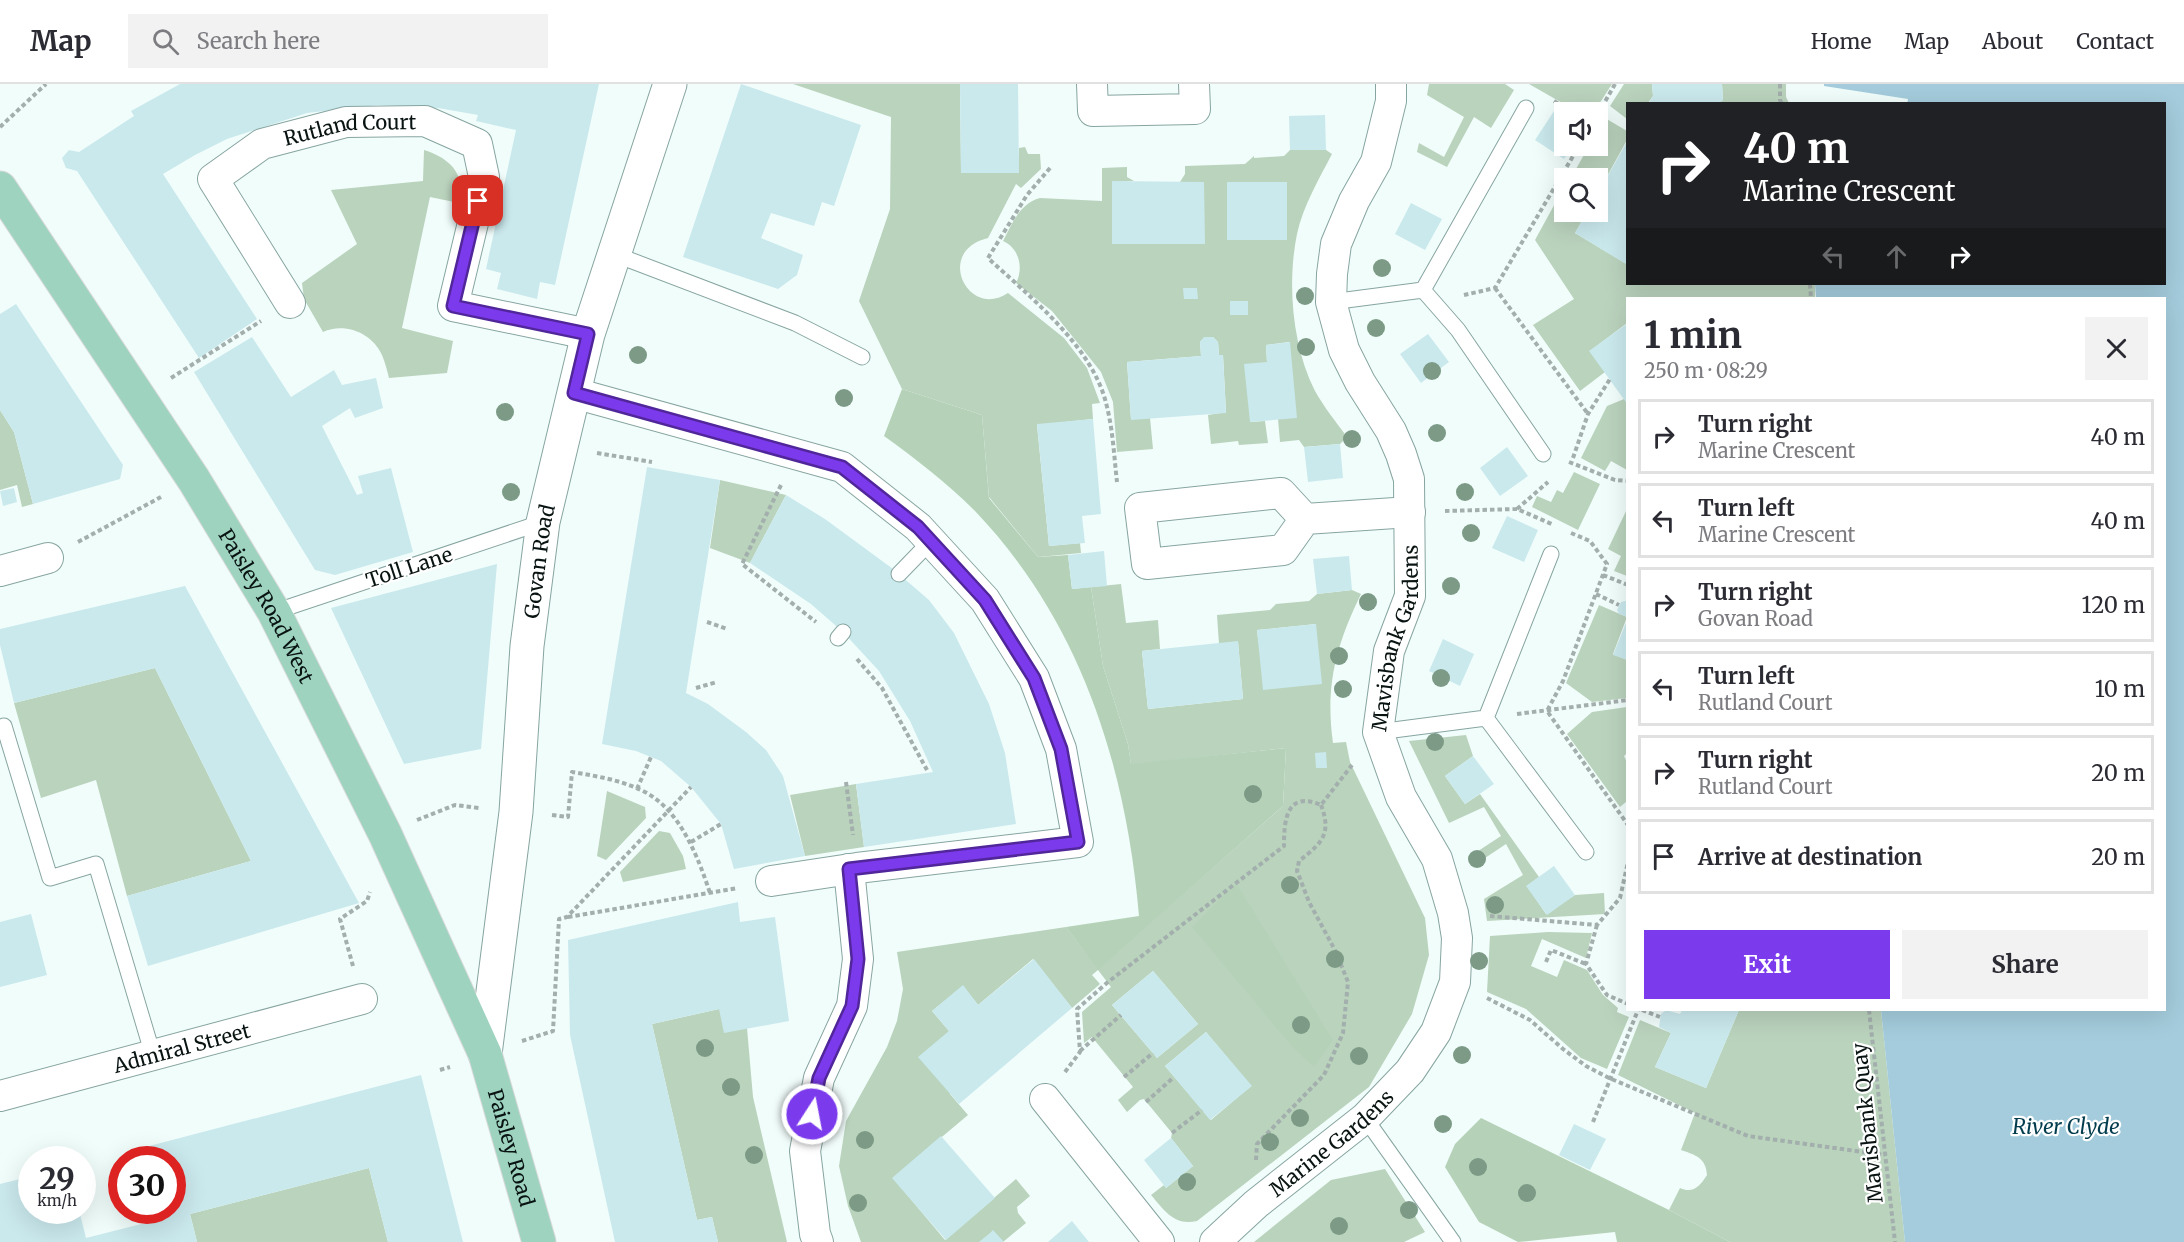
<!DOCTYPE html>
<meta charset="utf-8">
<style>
:root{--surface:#fff;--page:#f2f2f3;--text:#2b2b33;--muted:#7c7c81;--line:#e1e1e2;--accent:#7c3aed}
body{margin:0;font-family:Merriweather,serif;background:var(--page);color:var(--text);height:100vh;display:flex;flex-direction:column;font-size:22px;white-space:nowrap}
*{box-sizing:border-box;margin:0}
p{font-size:20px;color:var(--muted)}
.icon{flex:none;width:33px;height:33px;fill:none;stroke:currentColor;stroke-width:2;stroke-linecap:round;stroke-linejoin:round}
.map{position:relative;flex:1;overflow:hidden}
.sheet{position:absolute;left:1626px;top:213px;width:540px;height:714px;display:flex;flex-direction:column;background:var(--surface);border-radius:0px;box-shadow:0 6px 24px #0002}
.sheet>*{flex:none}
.guide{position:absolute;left:1626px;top:18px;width:540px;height:183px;border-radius:0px;box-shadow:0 6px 24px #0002;background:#202124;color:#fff;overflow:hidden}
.fabs{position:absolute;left:1554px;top:18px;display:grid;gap:12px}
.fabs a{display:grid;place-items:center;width:54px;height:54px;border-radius:0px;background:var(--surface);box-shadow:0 6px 24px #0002;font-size:30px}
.speed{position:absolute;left:18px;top:1062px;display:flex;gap:12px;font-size:30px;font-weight:700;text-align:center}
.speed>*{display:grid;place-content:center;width:78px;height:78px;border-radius:50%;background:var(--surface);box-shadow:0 6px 24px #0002;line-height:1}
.speed small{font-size:15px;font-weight:400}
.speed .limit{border:9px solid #d22;background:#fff;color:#111}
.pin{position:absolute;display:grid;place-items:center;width:51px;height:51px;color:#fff;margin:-26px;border-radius:12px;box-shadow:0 3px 9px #0006}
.me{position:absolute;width:66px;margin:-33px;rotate:11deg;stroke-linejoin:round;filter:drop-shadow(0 0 4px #0008)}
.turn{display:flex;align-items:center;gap:21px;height:126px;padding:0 18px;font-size:27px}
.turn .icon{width:78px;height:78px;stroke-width:2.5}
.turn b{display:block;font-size:42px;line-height:51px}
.lanes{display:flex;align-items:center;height:57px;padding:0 18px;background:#0003;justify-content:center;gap:30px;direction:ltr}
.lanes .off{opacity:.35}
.round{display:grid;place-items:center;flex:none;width:63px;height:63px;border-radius:0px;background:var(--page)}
.summary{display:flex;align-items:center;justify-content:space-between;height:102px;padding:0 18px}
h1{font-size:36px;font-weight:700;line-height:45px}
.cta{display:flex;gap:12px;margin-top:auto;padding:12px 18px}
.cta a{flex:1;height:69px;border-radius:0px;background:var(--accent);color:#fff;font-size:24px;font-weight:700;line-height:69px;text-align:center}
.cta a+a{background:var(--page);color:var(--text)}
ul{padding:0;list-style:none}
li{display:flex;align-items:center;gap:18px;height:75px;margin:0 12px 9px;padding:0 6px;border:3px solid var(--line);border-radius:0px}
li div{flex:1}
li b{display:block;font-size:22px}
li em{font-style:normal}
header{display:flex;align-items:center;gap:36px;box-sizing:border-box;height:84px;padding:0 30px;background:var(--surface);border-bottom:2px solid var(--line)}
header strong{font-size:28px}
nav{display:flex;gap:33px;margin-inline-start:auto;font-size:21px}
.search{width:420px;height:54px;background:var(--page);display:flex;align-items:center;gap:15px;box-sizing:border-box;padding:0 21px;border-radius:0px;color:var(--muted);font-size:22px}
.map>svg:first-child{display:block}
.green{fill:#bad3bd;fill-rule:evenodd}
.forest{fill:#b5d2b8}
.water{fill:#a4ccdc}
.pier{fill:#f1fdfb}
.building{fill:#cae9ed}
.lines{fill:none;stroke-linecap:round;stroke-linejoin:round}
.service-casing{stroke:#87a5a0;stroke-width:17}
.minor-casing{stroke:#87a5a0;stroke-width:32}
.tertiary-casing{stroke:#87a5a0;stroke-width:35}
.primary-casing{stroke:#d7d9d9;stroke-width:35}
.path{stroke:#a3afad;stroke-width:4;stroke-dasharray:4.5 3;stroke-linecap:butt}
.service{stroke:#fff;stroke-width:15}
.minor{stroke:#fff;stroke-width:30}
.tertiary{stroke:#fff;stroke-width:33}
.primary{stroke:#9ed3bf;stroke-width:33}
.tree{fill:#7c9a86}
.route-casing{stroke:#51269a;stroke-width:15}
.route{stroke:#7c3aed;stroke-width:10}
.labels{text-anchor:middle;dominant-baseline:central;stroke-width:4.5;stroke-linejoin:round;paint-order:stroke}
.street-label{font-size:20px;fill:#081312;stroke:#fff}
.water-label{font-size:21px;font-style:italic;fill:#003c4d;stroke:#fff}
</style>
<header>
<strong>Map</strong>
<div class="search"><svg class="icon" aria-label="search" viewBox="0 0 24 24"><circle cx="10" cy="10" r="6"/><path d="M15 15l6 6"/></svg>Search here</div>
<nav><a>Home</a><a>Map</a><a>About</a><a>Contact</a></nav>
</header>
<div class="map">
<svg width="2184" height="1158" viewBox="0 0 2184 1158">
<rect width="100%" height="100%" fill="#f1fdfb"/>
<path class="green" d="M793,0H960L961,89H1018L1019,64L1025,63L1028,70H1040L1041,85L1021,104L1016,100L988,154C934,167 968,236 1008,209L1064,254L1087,284L1100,319L1092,320L1093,335L1037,341L1049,462L1080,459L1081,469L1038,473L989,413L982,331L902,305L859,217L890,125L891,33Z
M1429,0H1505L1514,6L1491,44L1474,33L1447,83L1417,68L1419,59L1444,73L1464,33L1427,11Z
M1529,0H1612L1594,28H1578Z
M1624,0H1652L1653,12L1648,19L1628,20L1627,35L1610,22Z
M1722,0H1786V13L1789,19L1717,20L1723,16Z
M1605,34L1627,47V56L1599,107L1598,94H1577L1572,92L1589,62H1598V46Z
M424,66C450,74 467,91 459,119L430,113L402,244L453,257L447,289L389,294C387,286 385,278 382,271C372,249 345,238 323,248L304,215L302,199L357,160L331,106L423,97Z
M1290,66H1326L1332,70C1319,95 1303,122 1297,150C1287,199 1292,262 1315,307C1324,323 1336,338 1347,353L1340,360L1304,363L1299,356L1280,358L1278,335L1289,258L1266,261L1267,278L1250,338L1265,337L1268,359L1239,361L1238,357L1211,360L1208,331L1226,328L1223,271H1219L1218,258L1213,253H1205L1200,258L1201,272L1127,278L1131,335L1150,334L1153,365L1117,368L1113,318L1101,288L1052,227L1016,199C1024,184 1019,164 1003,157C1012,140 1019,120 1040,114L1102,117V84L1127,83V93L1134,97L1112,98V159L1204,160V98H1180L1185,90V82L1245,80L1254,72V74L1284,72ZM1227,98H1287V156H1227Z
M1564,103V128H1587L1575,149L1625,179L1627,177L1628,200H1815V214H1628L1627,239L1590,267L1605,288L1580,307L1533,241L1574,215L1535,156Z
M1624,315L1628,319L1627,386L1611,377L1605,387L1581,374L1607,322Z
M0,326L14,348L33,420L22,423L17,401L0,406Z
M1574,388L1600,400L1578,446L1532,423L1537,412L1551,418L1557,406L1563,409Z
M720,396L786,411L750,479L710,464Z
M1627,425V492L1614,487L1621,472L1608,465Z
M1121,500L1126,539L1158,536L1160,565L1142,567L1148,625L1243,615L1238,558L1219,560L1217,531L1270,526L1276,520L1309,517L1317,510L1352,506L1361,510C1336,561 1325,602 1333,659L1346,658L1350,678L1425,834L1429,871L1412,930L1369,1003L1197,1137C1174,1142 1165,1127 1151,1111L1164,1101L1166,1104L1193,1082L1171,1054L1172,1049L1144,1015L1140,1016L1127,1028L1118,1016L1133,1003L1092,953L1084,959L1082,928L1111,903L1098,886L1092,891L1100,900L1072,924L1033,875L978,921L963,902L932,927L949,947L950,1010L968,1031L893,1094L945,1156L1016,1095L1030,1112L1017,1123L1018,1129L1026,1139L1003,1158H861L848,1122L839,1082L846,1037L887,963L897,937L903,905L897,868L1066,843L1098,885L1283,722L1286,664L1131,681L1128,660L1103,582L1091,503ZM1316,540L1261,577L1257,546ZM1153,887L1198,940L1157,974L1112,921ZM1206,948L1251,1002L1211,1036L1165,982Z
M1599,521L1627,533L1613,570L1627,576V614L1592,618L1566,599Z
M155,584L251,777L127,812L96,696L41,714L14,619Z
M1627,623V669L1624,672L1627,678V717L1620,723L1567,650L1592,628Z
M1466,651L1473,672L1445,692L1465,720L1480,710L1539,793L1527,802L1546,830L1575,811L1604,809L1605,830L1487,837L1484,815L1523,791L1506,760L1473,782L1469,773L1501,752L1484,723L1449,739L1409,657Z
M856,700L864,763L805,772L790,711Z
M607,707L645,723L646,734L606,776L597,772Z
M659,747L670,749L683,772L686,785L623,798L620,788Z
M1548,848L1592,849L1586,874L1542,855L1531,882L1557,893L1564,876L1587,886L1603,911L1618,924L1617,928L1629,933L1607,985L1581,974L1526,925L1487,908L1490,852Z
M719,925L747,944L753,1013L787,1158H718L712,1133L697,1136L652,940Z
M1739,926H1881L1905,1158H1730L1669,1126L1680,1104C1693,1110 1700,1102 1707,1091C1706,1074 1696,1071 1681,1066L1695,1029L1618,991L1640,936L1671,949L1655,983L1706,1004Z
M369,1084L388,1158H197L190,1130Z
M1385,1085L1425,1148L1404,1158H1254L1331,1096Z"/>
<path class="forest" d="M902,305L982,331L989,414L1038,473L1068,471L1072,505L1091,503L1103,582L1128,660L1131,680L1286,664L1283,722L1098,886L1066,843L1139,832C1126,682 1081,538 975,427C947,399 916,375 884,352Z
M1236,799L1333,956L1314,983L1295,966L1192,843Z
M1481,1034L1669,1126L1730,1158H1617L1615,1148L1518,1158L1479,1138L1445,1083L1455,1060Z"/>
<path class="water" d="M1810,0H2184V1158H1905L1881,926H2164V214H1816L1815,200H2164V20L1810,19Z"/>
<path class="pier" d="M1810,0H1824V2L1908,15L1907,20L1810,19Z"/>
<path class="building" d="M180,0H599L555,201L540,198L537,215L497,205L501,189L486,185L516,46L476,37L478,31L438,24L378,21L307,29L227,55L195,71L163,90L257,235L199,274L77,87L66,84L62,74L69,66L79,68L134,32L131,27Z
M741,0L861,41L834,122L822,118L814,142L771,129L761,154L803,171L797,191L778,205L683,173Z
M960,0H1018L1019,89H961Z
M1652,0H1722L1723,16L1717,20H1648L1653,12Z
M1554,27L1564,34V62H1573L1564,75L1535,56Z
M1325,31L1326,66H1290L1289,32Z
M1628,56V177L1626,180L1575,149L1587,128H1598V109Z
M1112,97L1204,98L1205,160H1112Z
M1227,98H1287V156H1227Z
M1411,119L1442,135L1425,166L1395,150Z
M1183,204H1197L1198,215H1184Z
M1230,217H1248V231H1230Z
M16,220L123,381L120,395L33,420L14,348L0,326V230Z
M1628,239V321L1589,267Z
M1428,250L1449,278L1421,299L1400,270Z
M252,253L291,313L334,286L342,301L376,294L383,324L355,334L350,324L322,342L357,411L363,409L358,392L391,384L413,468L335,491L315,486L194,288Z
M1204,253H1213L1218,258L1219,271H1223L1226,329L1131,336L1127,278L1201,272L1200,258Z
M1290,258L1297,334L1250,338L1244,280L1267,278L1266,261Z
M1093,335L1101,430L1082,432L1085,459L1049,462L1037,340Z
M1340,360L1343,394L1308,398L1304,363Z
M1507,363L1528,392L1500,412L1480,384Z
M647,383L720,396L686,609L708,620L746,648L766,666L783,692L805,772L734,785L721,740L691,703L661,677L636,667L602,660Z
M14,404L17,418L3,422L0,407Z
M786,411L825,435L893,485L929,516L954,549L989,620L1005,669L1016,740L864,763L856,700L933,688L910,637L879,587L843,548L811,520L750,479Z
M1507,432L1538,446L1524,478L1492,464Z
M1104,467L1107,502L1072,505L1068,471Z
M1349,472L1352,506L1317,510L1313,475Z
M497,480L481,665L404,680L331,524Z
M185,502L359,819L148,882L127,812L251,777L155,584L14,619L0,561V545Z
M1625,517L1628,518V533L1619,530L1617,526L1621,518Z
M1628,534V576L1613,571Z
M1316,540L1322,600L1263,606L1257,546Z
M1443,555L1474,570L1460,602L1429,587Z
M1238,557L1243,615L1148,625L1142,567Z
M1326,668L1327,684H1316L1315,669Z
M1473,672L1494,700L1465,720L1445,692Z
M1554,782L1575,811L1547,831L1526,802Z
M738,818L740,838L775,833L789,937L724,949L719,925L652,940L697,1136L712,1133L718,1158H615L570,951L568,856Z
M31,830L47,891L0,903V838Z
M1034,875L1072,924L959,1020L918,973L949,947L932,927L963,901L978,921Z
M1153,887L1198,940L1157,974L1112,921Z
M1666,926L1680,930L1682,926H1739L1706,1004L1655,983L1671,949L1659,943L1661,930Z
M1206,948L1252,1002L1210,1036L1165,982Z
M421,991L463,1158H388L369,1084L190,1130L197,1158H0V1100L32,1092V1126H79L86,1154L153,1137L150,1126H172V1076H137L134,1066Z
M1574,1040L1606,1055L1590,1086L1559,1071Z
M941,1052L995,1114L946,1156L892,1094Z
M1171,1054L1193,1082L1166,1104L1144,1076Z
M1072,1137L1089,1158H1048Z
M993,1146L1004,1158H979L990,1149Z"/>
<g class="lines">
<defs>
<path id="service" d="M614,170L795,239L862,273
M1423,206L1526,24
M1331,218L1423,206L1458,246L1543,370
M899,490L931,457
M274,528L543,438
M838,554L843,548
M1486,634L1551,470
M4,642L50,794L96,780L153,971
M1378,648L1486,634L1586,768
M1365,1034L1453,1158"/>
<g id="minor">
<path d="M1092,0L1093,27L1195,25L1194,0"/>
<path id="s1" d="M290,219L213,95L262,60L346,38L425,37L477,60L484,93L453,222L588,250"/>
<path d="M574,309L842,383L918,443L985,516L1034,594L1061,665L1078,758L857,784L771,797"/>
<path d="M1305,435L1281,409L1140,424L1147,480L1283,466L1305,435L1410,428"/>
<path d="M0,487L48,474"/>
<path id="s2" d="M0,1012L362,915"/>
<path d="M1045,1015L1159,1158"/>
<path d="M818,1158L815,1150L805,1067L819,994L852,922L858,875L849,785"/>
<path id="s3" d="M1215,1158L1256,1120L1365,1034L1410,987L1436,948L1455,898L1457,854L1453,829L1437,775L1401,713L1378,648L1389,567L1410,512L1409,395L1401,370L1391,347L1360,298L1344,266L1331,218L1332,190L1336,160L1354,117L1376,78L1391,17V0"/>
</g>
<g id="tertiary">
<path id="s4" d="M485,970L516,728L527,562L543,438L588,250L670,0"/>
</g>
<g id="primary">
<path id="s5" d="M0,104L194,396L274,528L385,750L485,970L539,1158"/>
</g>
</defs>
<use href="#service" class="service-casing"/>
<use href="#minor" class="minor-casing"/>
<use href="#tertiary" class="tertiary-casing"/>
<use href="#primary" class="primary-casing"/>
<path class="path" d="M1780,0V16L1782,20
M1554,17L1572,28
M1598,30L1615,0
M0,43L46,0
M1050,84L1027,111L988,174C1030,213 1092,262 1106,319C1113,345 1114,372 1117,398
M1810,200L1811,214
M1495,204L1588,330
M1464,211L1495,204L1579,62
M171,294L261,237
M597,369L652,378
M1573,374L1588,330L1610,295
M1569,378L1615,396L1628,397
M781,401L742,480L816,538
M1517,425L1548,398
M1445,427L1517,425L1554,441
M1571,449L1590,457L1607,480L1563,597L1547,627L1628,741
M78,458L161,413
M1603,491L1628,501
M1596,510L1619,521
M707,538L727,545
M857,575L882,604L927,686
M696,604L717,598
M1517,630L1628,616
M846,698L853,751
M637,705L651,673
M552,731L568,733L572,688C596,692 621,696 643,707C680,725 698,773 710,809
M417,736L455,721L479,724
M691,758L721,740
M1490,832L1597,841L1620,814L1628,778
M568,833L738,804
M1597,841L1586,880L1607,911L1628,920
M1546,878L1551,866L1586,880
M353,882L340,835L367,817L370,808
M1487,914L1530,936L1563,965L1586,982L1609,994L1748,1052L1885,1071
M1642,926L1660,933
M1869,926L1895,1158
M522,957L553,947L559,835L567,833L691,703
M1080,967L1121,931
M440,986L450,983
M1065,988L1080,968L1077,925L1108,898L1284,762C1284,737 1286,706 1321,721L1352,681
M1124,993L1153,969
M1146,1018L1174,993
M1593,1038L1638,926
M1172,1049L1202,1026
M1256,1076L1257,1060L1324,991L1343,949L1348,898L1336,868L1309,818L1297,787L1299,777C1322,759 1332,750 1321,721"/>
<use href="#service" class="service"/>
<use href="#minor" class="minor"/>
<use href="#tertiary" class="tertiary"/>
<use href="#primary" class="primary"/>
</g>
<g class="tree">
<circle cx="1382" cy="184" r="9"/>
<circle cx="1305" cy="212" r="9"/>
<circle cx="1376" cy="244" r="9"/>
<circle cx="1306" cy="263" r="9"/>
<circle cx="638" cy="271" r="9"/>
<circle cx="1432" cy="287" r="9"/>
<circle cx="844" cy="314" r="9"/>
<circle cx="505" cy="328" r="9"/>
<circle cx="1437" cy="349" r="9"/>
<circle cx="1352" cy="355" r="9"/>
<circle cx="511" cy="408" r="9"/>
<circle cx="1465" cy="408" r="9"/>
<circle cx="1471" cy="449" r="9"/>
<circle cx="1451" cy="502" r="9"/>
<circle cx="1368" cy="518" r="9"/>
<circle cx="1339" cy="572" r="9"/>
<circle cx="1441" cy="594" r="9"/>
<circle cx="1343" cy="605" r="9"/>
<circle cx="1435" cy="658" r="9"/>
<circle cx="1253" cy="710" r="9"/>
<circle cx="1477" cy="775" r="9"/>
<circle cx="1290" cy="801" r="9"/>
<circle cx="1495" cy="821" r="9"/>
<circle cx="1335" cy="875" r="9"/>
<circle cx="1479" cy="877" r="9"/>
<circle cx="1301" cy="941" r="9"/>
<circle cx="705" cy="964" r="9"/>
<circle cx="1462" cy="971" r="9"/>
<circle cx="1359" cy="972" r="9"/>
<circle cx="731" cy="1003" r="9"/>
<circle cx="1300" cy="1034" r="9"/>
<circle cx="1443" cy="1040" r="9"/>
<circle cx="865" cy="1056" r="9"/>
<circle cx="1270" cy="1058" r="9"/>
<circle cx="754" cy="1071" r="9"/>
<circle cx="1478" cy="1083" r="9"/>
<circle cx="1187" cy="1098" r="9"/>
<circle cx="1527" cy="1109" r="9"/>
<circle cx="858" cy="1119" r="9"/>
<circle cx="1409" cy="1126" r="9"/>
<circle cx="1339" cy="1142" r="9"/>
</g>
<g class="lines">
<defs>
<path id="route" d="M478,117L453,222L588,250L574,309L842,383L918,443L985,516L1034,594L1061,665L1078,758L849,785L858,875L852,922L819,994L812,1030"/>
</defs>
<use href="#route" class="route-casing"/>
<use href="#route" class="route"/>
</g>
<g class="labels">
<g class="street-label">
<text stroke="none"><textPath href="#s1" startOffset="296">Rutland Court</textPath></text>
<text stroke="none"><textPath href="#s4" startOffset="496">Govan Road</textPath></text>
<text transform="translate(409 483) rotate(-18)">Toll Lane</text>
<text stroke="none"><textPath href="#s5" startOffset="496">Paisley Road West</textPath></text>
<text stroke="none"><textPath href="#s3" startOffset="723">Mavisbank Gardens</textPath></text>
<text stroke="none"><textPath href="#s2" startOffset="188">Admiral Street</textPath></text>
<text transform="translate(1867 1039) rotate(-96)">Mavisbank Quay</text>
<text stroke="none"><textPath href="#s3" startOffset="153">Marine Gardens</textPath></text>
<text stroke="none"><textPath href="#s5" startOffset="1092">Paisley Road</textPath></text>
</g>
<g class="water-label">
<text x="2066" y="1042">River Clyde</text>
</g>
</g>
</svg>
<div class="fabs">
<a><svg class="icon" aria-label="sound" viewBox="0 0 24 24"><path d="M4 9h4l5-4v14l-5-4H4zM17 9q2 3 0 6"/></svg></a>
<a><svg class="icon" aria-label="search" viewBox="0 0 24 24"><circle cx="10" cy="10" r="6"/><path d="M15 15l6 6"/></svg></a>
</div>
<div class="speed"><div>29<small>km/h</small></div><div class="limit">30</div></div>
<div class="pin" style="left:478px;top:117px;background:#d93025"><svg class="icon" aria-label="arrive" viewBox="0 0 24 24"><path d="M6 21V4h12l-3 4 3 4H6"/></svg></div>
<svg class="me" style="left:812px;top:1030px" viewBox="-20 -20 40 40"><circle r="17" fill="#7c3aed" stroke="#fff" stroke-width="3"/><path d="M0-11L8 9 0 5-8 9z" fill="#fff"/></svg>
<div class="guide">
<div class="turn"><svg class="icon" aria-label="right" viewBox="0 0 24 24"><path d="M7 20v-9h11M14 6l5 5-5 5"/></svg><div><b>40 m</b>Marine Crescent</div></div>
<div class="lanes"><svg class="icon off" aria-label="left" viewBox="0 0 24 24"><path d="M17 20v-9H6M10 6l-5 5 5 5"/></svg><svg class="icon off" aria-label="ahead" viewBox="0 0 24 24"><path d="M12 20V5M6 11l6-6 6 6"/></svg><svg class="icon" aria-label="right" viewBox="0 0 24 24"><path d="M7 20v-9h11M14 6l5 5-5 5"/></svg></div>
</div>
<section class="sheet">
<div class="summary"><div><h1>1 min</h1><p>250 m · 08:29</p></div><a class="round"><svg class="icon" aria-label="close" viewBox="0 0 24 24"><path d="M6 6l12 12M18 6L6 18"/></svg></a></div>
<ul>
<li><svg class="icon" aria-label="right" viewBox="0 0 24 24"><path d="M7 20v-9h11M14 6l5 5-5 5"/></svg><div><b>Turn right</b><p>Marine Crescent</p></div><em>40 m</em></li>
<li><svg class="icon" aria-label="left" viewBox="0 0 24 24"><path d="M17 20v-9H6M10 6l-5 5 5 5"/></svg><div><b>Turn left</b><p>Marine Crescent</p></div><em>40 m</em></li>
<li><svg class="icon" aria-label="right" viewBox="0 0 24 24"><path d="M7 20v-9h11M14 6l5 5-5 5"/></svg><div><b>Turn right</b><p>Govan Road</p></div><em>120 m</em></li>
<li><svg class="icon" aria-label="left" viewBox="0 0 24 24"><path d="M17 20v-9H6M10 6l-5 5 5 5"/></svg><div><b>Turn left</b><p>Rutland Court</p></div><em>10 m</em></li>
<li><svg class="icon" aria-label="right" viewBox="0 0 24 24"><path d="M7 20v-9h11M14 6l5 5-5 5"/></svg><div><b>Turn right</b><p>Rutland Court</p></div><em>20 m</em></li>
<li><svg class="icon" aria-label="arrive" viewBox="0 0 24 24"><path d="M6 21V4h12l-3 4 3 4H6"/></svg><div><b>Arrive at destination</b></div><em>20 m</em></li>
</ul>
<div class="cta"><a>Exit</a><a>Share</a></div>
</section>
</div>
